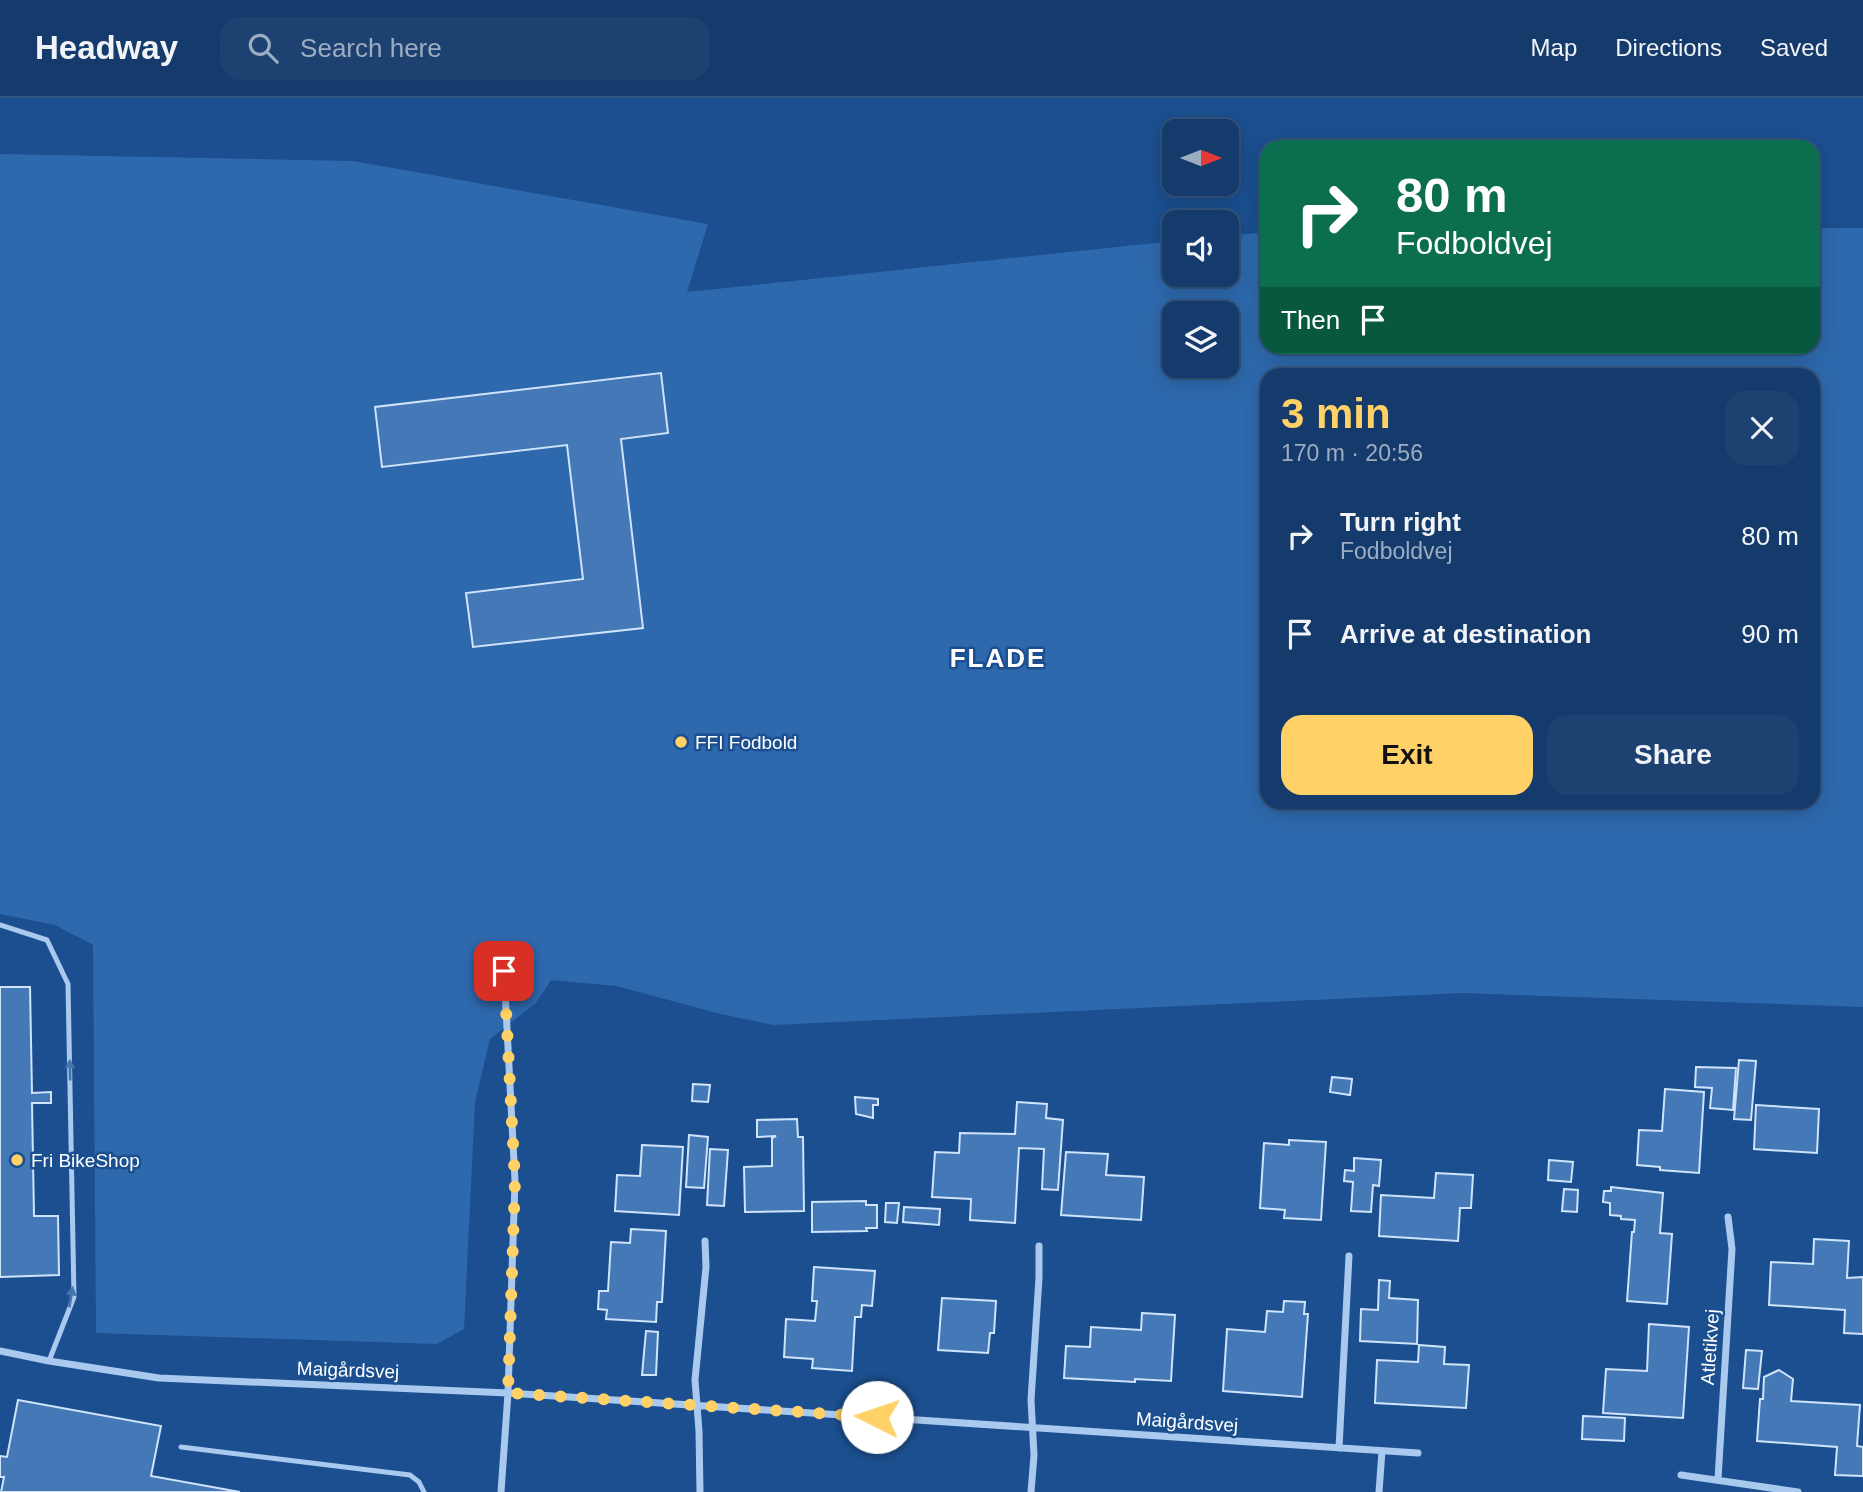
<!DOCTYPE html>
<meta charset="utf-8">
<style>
:root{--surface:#143b6b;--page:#1d4271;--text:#f1f3f6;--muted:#9dadc1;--line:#33557e;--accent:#ffd166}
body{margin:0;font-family:Arial,sans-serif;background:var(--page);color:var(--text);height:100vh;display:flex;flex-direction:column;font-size:26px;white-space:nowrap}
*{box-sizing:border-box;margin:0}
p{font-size:23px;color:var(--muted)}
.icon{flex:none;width:38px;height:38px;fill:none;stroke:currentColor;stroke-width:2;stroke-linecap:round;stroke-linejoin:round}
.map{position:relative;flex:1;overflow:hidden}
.drawer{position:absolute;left:1260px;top:270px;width:560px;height:441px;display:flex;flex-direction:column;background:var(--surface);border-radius:21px;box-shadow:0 4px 18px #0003,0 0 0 2px var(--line)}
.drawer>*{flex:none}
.guide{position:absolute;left:1260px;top:42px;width:560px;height:214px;border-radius:21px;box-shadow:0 4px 18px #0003,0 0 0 2px var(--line);background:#0b6e4f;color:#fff;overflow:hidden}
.needle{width:46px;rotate:90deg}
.controls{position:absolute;left:1162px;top:21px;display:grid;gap:14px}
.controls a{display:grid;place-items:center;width:77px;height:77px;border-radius:14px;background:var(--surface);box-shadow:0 4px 18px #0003,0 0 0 2px var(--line);font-size:35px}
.pin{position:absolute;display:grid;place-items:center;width:60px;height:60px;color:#fff;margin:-30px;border-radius:14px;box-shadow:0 4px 10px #0006}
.me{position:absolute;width:77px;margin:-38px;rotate:274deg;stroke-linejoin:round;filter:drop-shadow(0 0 5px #0008)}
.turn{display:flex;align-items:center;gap:24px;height:147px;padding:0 21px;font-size:32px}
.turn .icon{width:91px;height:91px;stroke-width:2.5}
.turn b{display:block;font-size:49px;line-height:60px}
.then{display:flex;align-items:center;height:66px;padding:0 21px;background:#0003;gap:14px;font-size:26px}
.round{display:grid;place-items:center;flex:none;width:74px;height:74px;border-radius:21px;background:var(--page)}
.head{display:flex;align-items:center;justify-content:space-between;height:119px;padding:0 21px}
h1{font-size:42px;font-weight:800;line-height:52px;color:var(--accent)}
.primary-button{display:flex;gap:14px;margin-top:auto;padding:14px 21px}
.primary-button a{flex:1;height:80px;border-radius:21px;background:var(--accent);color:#111;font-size:28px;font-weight:800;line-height:80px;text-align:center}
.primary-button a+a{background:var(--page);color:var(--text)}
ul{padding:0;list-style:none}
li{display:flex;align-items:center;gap:21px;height:98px;padding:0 21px}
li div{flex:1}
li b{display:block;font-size:26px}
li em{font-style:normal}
header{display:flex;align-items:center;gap:42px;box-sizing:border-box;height:98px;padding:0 35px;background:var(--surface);border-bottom:2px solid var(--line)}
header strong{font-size:33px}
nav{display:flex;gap:38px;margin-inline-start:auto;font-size:24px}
.search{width:490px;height:63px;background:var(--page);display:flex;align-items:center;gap:18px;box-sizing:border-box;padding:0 24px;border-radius:21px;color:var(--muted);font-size:26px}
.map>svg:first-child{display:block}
.green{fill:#2e69ad;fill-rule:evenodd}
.building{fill:#4478b7;stroke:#cfe3fa;stroke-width:2}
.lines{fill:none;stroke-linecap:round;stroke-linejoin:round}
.lane{stroke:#a9c9ee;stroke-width:5}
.street{stroke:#a9c9ee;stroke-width:7}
.oneway{fill:#4674ac}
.route{stroke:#ffd166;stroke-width:12;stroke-dasharray:0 21.6}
.poi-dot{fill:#ffd166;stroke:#1b4f8f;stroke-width:2.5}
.labels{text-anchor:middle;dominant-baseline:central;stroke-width:5;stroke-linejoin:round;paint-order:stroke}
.poi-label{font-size:19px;fill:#fff;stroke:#1b4f8f;text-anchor:start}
.street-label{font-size:19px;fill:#fff;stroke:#1b4f8f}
.district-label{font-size:26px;font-weight:bold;letter-spacing:2px;fill:#fff;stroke:#1b4f8f}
</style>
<header>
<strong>Headway</strong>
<div class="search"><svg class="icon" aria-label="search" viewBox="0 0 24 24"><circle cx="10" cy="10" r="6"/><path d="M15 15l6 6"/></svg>Search here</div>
<nav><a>Map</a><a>Directions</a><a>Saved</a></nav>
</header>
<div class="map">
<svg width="1863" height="1394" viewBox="0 0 1863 1394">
<rect width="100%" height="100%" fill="#1b4f8f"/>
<path class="green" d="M0,56L353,63L708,126L687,194L1174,143V177H1227V138L1267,134V248H1813V130H1863V909L1462,895L773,927L721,916L616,888L551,882L536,905L490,941L475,1004L464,1231L437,1246L96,1235L93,847L55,827L0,816ZM1174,215H1227V268H1174ZM1267,276H1813V704H1267Z"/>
<path class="building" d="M661,275L668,335L621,341L643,530L473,549L466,495L583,481L567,347L382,369L375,309Z
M0,889H30L32,995L51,994V1005H32L34,1118H58L59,1177L0,1179Z
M1739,962L1756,963L1751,1022L1734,1021Z
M1696,969L1736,970L1733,1012L1710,1010L1712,990L1695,989Z
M1332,979L1352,981L1350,997L1330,994Z
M693,986L710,987L708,1004L692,1003Z
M1665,991L1704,994L1699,1075L1660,1072V1069L1637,1067L1639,1032L1662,1033Z
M855,999L878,1001V1007H873V1020L856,1016Z
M1017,1004L1047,1006L1046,1020L1063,1022L1058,1092L1042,1091L1044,1051L1019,1050L1015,1125L970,1122L971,1101L932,1099L935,1054L959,1055L960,1035L1015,1036Z
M1756,1007L1819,1011L1817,1055L1754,1051Z
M797,1021L798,1039H803L804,1113L745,1114L744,1069L772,1068V1040L776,1038L757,1039V1022Z
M689,1037L708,1039L704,1090L686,1089Z
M1289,1042L1326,1044L1321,1122L1284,1120L1285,1112L1260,1110L1264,1045L1289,1047Z
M642,1047L683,1049L679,1117L615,1113L617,1077L640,1078Z
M710,1051L728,1052L724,1108L707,1107Z
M1066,1054L1108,1056L1106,1077L1144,1079L1141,1122L1061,1117Z
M1354,1060L1381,1062L1379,1088L1373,1087L1371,1114L1351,1113L1353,1084L1344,1083L1345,1072L1354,1073Z
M1549,1062L1573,1064L1571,1084L1548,1082Z
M1436,1075L1473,1077L1471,1110H1460L1458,1143L1379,1138L1381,1097L1434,1100Z
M1611,1089L1663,1095L1660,1135L1672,1136L1667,1206L1627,1203L1632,1134H1634L1635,1122L1621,1121V1118L1610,1117V1105L1603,1104L1604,1093H1611Z
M1564,1091L1578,1092L1577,1114L1562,1113Z
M866,1103V1107H877V1130H866L867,1133L812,1134V1104Z
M886,1105H899L897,1125L885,1124Z
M904,1109L940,1111L939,1127L903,1124Z
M631,1131L666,1133L662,1204H657L656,1224L606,1221L607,1212L598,1211L599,1193H608L611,1144L630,1145Z
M1814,1141L1849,1143L1847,1180L1863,1179V1236L1844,1235L1845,1212L1769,1207L1771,1164L1813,1166Z
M814,1169L875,1173L872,1208L862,1207L861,1219H855L852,1273L812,1270L813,1261L784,1259L786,1221L815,1223L817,1203H812Z
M1379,1182L1390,1183L1389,1200L1418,1202L1417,1246L1360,1243L1361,1211L1378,1212Z
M942,1200L996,1203L994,1235H990L988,1255L938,1252Z
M1284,1203L1305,1204L1304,1216H1308L1302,1299L1223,1293L1227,1231L1265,1234L1267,1213L1283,1214Z
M1142,1215L1175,1217L1171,1283L1135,1281V1284L1064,1280L1066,1248L1090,1249L1091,1229L1141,1232Z
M1649,1226L1689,1229L1683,1320L1603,1315L1606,1271L1647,1273Z
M646,1233L658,1234L656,1277H642Z
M1419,1247L1445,1249L1444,1266L1469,1267L1466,1310L1375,1305L1377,1262L1418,1264Z
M1746,1252L1762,1253L1758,1291L1743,1290Z
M1779,1272L1793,1281L1791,1303L1860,1307L1857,1348L1863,1349V1378L1835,1377L1837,1349L1757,1343L1760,1301H1763L1764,1279Z
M18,1302L161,1328L151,1378L240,1394H1L4,1379H0V1358L7,1359Z
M1583,1318L1625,1320L1624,1343L1582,1341Z"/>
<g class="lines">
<path class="lane" d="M0,827L47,842L68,886L74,1199L49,1263
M181,1349L410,1377L419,1384L424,1394"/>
<path class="street" d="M0,1253L49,1263L159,1280L508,1295L1418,1355
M1339,1350L1349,1158
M1681,1377L1798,1394
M1718,1381L1732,1151L1728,1119
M501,1394L508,1295L515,1083L504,873
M700,1394L699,1333L695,1282L706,1169L705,1143
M1031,1394L1034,1357L1031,1302L1039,1180V1148
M1379,1394L1382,1353"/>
</g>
<defs><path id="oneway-solid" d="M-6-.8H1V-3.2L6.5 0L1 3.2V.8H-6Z" transform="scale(1.75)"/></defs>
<g class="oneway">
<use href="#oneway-solid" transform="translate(70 972) rotate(-91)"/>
<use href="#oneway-solid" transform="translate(71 1199) rotate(-80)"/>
</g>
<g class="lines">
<path class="route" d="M504,873L515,1083L508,1295L877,1319"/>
</g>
<g class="poi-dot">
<circle cx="681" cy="644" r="7"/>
<circle cx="17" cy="1062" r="7"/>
</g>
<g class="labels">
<g class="poi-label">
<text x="695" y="644">FFI Fodbold</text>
<text x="31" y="1062">Fri BikeShop</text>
</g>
<g class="street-label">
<text transform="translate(1710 1249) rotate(-86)">Atletikvej</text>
<text transform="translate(348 1272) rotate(2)">Maigårdsvej</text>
<text transform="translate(1187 1324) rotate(4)">Maigårdsvej</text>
</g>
<g class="district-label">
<text x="998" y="560">FLADE</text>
</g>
</g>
</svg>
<div class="controls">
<a><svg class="needle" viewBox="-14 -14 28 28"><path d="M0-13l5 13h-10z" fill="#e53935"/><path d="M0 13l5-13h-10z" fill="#9dadc1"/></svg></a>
<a><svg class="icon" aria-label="sound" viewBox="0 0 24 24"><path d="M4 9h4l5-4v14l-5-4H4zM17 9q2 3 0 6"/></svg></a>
<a><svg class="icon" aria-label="layers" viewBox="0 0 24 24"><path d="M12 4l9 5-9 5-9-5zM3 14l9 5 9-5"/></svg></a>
</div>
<div class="pin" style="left:504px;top:873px;background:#d93025"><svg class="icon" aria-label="arrive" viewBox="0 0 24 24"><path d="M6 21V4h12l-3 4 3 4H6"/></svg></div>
<svg class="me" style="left:877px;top:1319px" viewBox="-20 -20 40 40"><circle r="19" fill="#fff"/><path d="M0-13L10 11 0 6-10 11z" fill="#ffd166"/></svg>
<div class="guide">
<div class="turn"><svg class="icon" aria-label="right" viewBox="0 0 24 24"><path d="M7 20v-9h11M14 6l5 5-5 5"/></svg><div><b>80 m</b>Fodboldvej</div></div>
<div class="then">Then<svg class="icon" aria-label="arrive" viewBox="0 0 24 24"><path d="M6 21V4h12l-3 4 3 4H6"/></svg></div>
</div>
<section class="drawer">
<div class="head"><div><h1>3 min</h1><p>170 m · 20:56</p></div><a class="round"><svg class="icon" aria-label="close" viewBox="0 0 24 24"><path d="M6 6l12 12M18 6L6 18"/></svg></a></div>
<ul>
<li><svg class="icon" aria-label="right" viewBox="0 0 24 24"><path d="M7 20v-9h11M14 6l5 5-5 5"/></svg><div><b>Turn right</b><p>Fodboldvej</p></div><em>80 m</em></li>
<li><svg class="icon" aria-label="arrive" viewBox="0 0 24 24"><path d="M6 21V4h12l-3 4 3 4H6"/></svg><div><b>Arrive at destination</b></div><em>90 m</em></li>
</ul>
<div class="primary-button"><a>Exit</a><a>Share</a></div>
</section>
</div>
